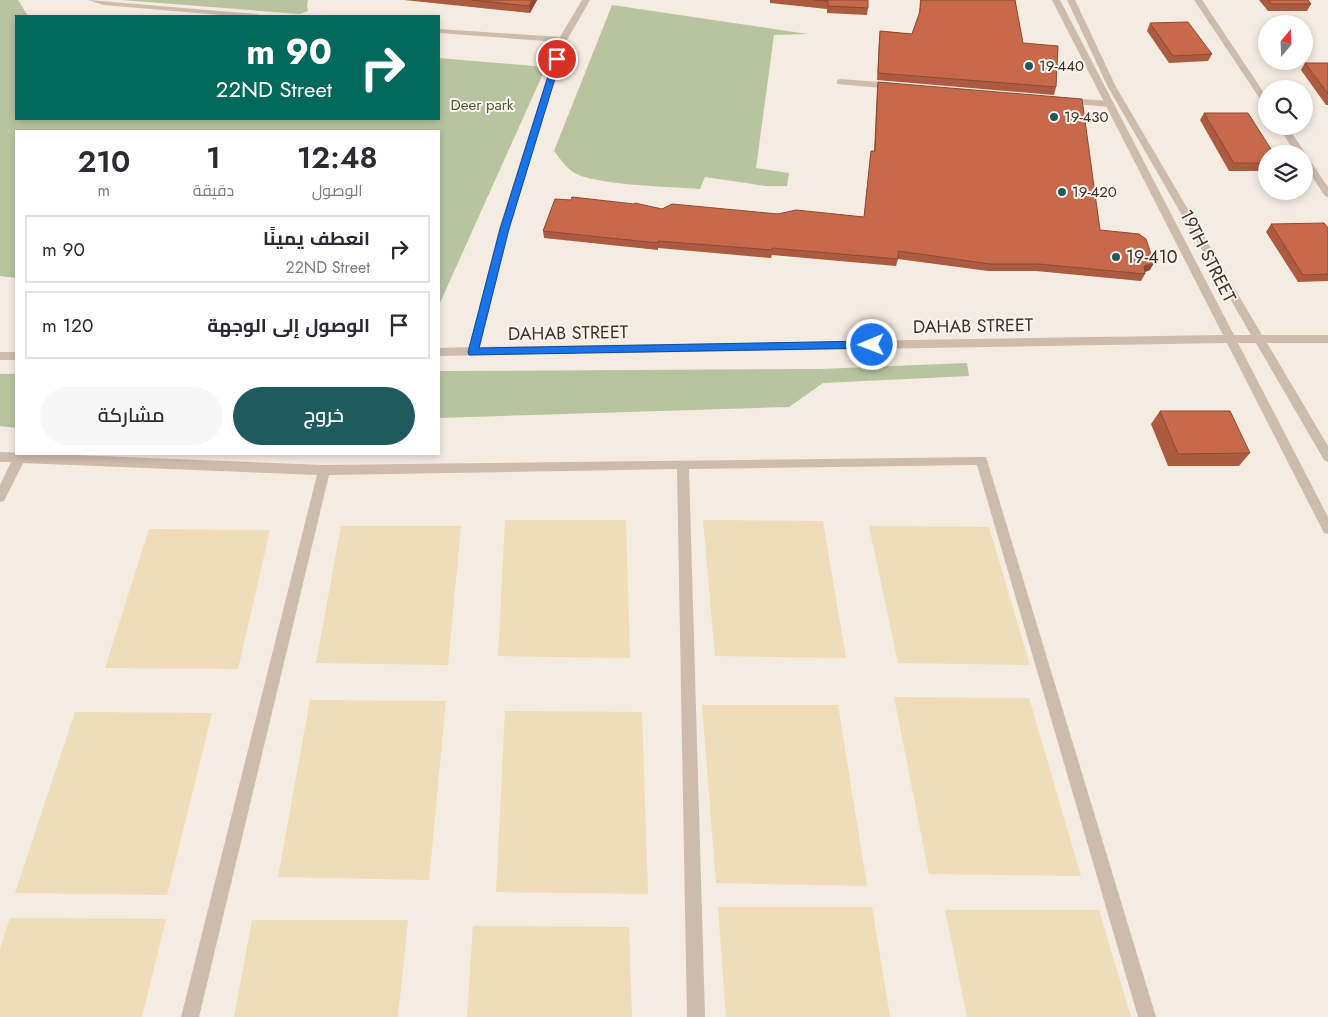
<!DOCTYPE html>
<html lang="ar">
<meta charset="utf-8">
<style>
:root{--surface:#fff;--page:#f7f7f7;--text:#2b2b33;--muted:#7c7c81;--line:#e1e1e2;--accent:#1f5a5e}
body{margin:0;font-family:Jost,Cairo,sans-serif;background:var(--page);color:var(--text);direction:rtl;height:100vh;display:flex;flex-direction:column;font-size:19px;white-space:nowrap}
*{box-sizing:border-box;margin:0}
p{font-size:16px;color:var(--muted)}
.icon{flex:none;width:28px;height:28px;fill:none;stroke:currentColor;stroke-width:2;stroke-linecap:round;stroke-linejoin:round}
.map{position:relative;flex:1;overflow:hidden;direction:ltr}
.panel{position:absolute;left:15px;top:130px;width:425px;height:325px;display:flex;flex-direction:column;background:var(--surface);border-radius:0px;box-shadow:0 2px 8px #0003;direction:rtl}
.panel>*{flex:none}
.guide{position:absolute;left:15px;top:15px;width:425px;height:105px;border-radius:0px;box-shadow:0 2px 8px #0003;direction:rtl;background:#00695c;color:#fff;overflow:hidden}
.needle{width:32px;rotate:19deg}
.tools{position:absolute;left:1258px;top:15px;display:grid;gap:10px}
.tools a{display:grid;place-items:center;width:55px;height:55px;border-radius:50%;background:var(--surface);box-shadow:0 2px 8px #0003;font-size:25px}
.pin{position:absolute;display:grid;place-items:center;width:42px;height:42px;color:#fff;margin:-21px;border:2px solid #fff;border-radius:50%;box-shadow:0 1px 5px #0007}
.me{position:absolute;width:55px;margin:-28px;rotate:269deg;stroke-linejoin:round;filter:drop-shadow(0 0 4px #0008)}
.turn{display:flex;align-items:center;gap:18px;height:105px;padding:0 25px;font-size:22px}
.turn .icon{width:65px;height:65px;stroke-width:2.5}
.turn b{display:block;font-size:35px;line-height:42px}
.eta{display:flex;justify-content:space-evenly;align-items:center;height:85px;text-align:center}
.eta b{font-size:30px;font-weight:600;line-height:35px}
.action{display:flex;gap:10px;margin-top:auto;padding:10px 25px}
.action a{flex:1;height:58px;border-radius:30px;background:var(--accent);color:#fff;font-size:20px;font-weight:600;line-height:58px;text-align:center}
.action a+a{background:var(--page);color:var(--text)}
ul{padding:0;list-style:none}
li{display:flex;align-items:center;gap:15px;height:68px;margin:0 10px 8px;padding:0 15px;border:2px solid var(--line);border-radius:0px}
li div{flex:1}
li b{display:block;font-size:19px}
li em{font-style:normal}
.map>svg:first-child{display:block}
.green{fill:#b8c4a0}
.sand{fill:#efdcb8}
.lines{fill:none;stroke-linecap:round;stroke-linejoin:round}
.lane{fill:#cdbbac;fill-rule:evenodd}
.street{fill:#cdbbac;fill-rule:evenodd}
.wall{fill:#ac5a40}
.shaded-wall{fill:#8c4a34}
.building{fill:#c8694b;stroke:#8c4a34}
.route{fill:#1a73e8;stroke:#114b97}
.poi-dot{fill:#1f5a5e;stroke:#fbf5ee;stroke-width:2}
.labels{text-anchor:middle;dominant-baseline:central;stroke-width:4;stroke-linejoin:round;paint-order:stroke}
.far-poi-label{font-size:15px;fill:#3b302b;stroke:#fbf5ee;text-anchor:start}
.far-park-label{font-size:15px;fill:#4a5a2e;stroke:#fbf5ee}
.street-label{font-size:18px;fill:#3b302b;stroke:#fbf5ee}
.poi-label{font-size:18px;fill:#3b302b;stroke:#fbf5ee;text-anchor:start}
</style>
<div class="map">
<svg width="1328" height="1017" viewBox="0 0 1328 1017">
<rect width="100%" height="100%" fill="#f4ebe1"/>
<path class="green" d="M0,0H18L28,16H16V119H439V58L546,67L439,305V131H16V278L0,276Z
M122,0H308L307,6L308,11L300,14Z
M612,5L808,34L774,35L756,168L789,173L787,186H765L705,177L700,189C673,187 591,185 573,172C565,167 560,158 554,151Z
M967,363L969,376L823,383L789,407L439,418V371L820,369Z
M0,374H16V428L0,426Z"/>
<path class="sand" d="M505,520H626L630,658L498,656Z
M703,520L823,521L846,658L715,656Z
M341,526H461L448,665L316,663Z
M869,526L989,527L1030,665L898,663Z
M149,529L270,530L238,669L105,668Z
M894,697L1029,698L1081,876L929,874Z
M310,700L446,701L429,880L278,877Z
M702,705H838L867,886L716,883Z
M505,711L642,712L648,894L496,892Z
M75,712L212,713L167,895L15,893Z
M718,907H872L890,1017H726Z
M945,910H1099L1131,1017H967Z
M10,918L166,919L142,1017H0V949Z
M252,920H408L398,1017H234Z
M473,926L629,927L632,1017H467Z"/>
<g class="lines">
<path class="lane" d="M840,79L893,83L897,86L893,89L837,84V80Z
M1067,98L1110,101L1114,104L1110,107L1064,103L1063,101Z"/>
<path class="street" d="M88,0L257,14L261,16H232L104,5Z
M582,0H590L567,40L509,229L480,347L1223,335L1052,0H1060L1234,335H1251L1108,87L1067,0H1075L1116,87L1262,335H1328V343H1267L1328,446V462L1324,460L1256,343H1238L1328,517V534L1324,533L1227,343L439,356V348L469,347L499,229L558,42L439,33V29L560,37Z
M1194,0H1202L1266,96V105L1262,102Z
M1278,126H1287L1306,154L1305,155L1307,156L1328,187V197L1325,196L1304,165V154H1296Z
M0,352H16V360H0Z
M0,452L324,465L986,457L1156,1017H1138L977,465L689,469L705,1017H687L677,469L329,475L199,1017H181L317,475L23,463L4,501L0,502V485L11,462H0Z"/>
</g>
<path class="wall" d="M404,0H537L530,13Z
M770,0H868V8L867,15L827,13V9L770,3Z
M920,0H1015L1023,43L1056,87L1054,95L877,80L879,39L880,31L912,34L919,15Z
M1259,0H1308L1311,4L1307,11H1268Z
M1150,23L1212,54L1208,61L1169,63L1147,31Z
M1305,63H1328V105H1326L1301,70Z
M878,82L1100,230L1150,270L1144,272L1145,274L1141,281L1036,271H988L898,259L896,266L772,255L771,258L658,248V250L544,238L543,231L662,209L864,217L870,158L871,151H874L877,89Z
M1204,113L1266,154V171H1229L1200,120Z
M1271,224L1328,228V281L1298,282L1266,232Z
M1160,411L1250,453L1239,466H1168L1151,424Z"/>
<path class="shaded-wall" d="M532,0H537L530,13L529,6Z
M1154,263L1150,270L1140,274L1144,266Z"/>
<path class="building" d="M472,0H532L529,6Z
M814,0H868V8L828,6V1Z
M921,0H1015L1023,43L1058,46L1056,87L878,73L880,31L912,34L920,11Z
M1268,0H1308L1311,4H1271Z
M1188,22L1212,54L1173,56L1150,23Z
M1305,63H1328V94Z
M878,82L1082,99L1100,230L1139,234L1146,239L1154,263L1144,266L1145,274L1039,264H990L898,251V259L772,248V250L658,241V243L543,231L555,199L571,200L572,197L634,204L635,203L662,209L672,204L778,214L796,210L864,217L871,151H875Z
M1204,113H1248L1274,154H1266V163H1234Z
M1324,223L1328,228V274L1303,275L1271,224Z
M1160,411H1230L1250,453L1178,454Z"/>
<path class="route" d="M554,57L561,59L509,229L479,348L872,341L877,345L875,348L469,355L468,352L500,229Z"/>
<g class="poi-dot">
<circle cx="1029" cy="66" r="5"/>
<circle cx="1054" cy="117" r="5"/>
<circle cx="1062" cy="192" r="5"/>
<circle cx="1116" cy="257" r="5"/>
</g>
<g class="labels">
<g class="far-poi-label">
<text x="1039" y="66">19-440</text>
<text x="1064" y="117">19-430</text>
<text x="1072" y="192">19-420</text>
</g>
<g class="far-park-label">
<text x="482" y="105">Deer park</text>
</g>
<g class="street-label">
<text transform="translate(1208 256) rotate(63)">19TH STREET</text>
<text transform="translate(973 326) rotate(-1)">DAHAB STREET</text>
<text transform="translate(568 333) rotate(-1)">DAHAB STREET</text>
</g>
<g class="poi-label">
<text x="1126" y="257">19-410</text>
</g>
</g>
</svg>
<div class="tools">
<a><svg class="needle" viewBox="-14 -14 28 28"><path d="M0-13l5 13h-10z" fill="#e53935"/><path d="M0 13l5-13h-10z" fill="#7c7c81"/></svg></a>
<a><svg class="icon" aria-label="search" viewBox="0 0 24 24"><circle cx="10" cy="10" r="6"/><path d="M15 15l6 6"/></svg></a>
<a><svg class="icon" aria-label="layers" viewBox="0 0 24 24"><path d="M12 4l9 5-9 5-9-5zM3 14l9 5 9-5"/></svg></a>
</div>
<div class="pin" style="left:557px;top:59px;background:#d93025"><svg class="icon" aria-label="arrive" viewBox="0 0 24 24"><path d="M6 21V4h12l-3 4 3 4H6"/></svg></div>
<svg class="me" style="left:872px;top:345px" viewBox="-20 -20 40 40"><circle r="17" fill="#1a73e8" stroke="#fff" stroke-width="3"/><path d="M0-11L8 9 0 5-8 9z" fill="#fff"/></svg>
<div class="guide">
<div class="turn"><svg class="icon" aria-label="right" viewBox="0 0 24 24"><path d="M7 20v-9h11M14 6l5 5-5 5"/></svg><div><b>90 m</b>22ND Street</div></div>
</div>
<section class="panel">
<div class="eta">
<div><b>12:48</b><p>الوصول</p></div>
<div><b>1</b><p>دقيقة</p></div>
<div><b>210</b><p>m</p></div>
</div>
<ul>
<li><svg class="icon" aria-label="right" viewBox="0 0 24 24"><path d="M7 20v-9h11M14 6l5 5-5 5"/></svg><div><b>انعطف يمينًا</b><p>22ND Street</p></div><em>90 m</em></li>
<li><svg class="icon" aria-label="arrive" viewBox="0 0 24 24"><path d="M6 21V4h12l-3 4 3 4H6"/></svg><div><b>الوصول إلى الوجهة</b></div><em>120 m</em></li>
</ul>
<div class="action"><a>خروج</a><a>مشاركة</a></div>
</section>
</div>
